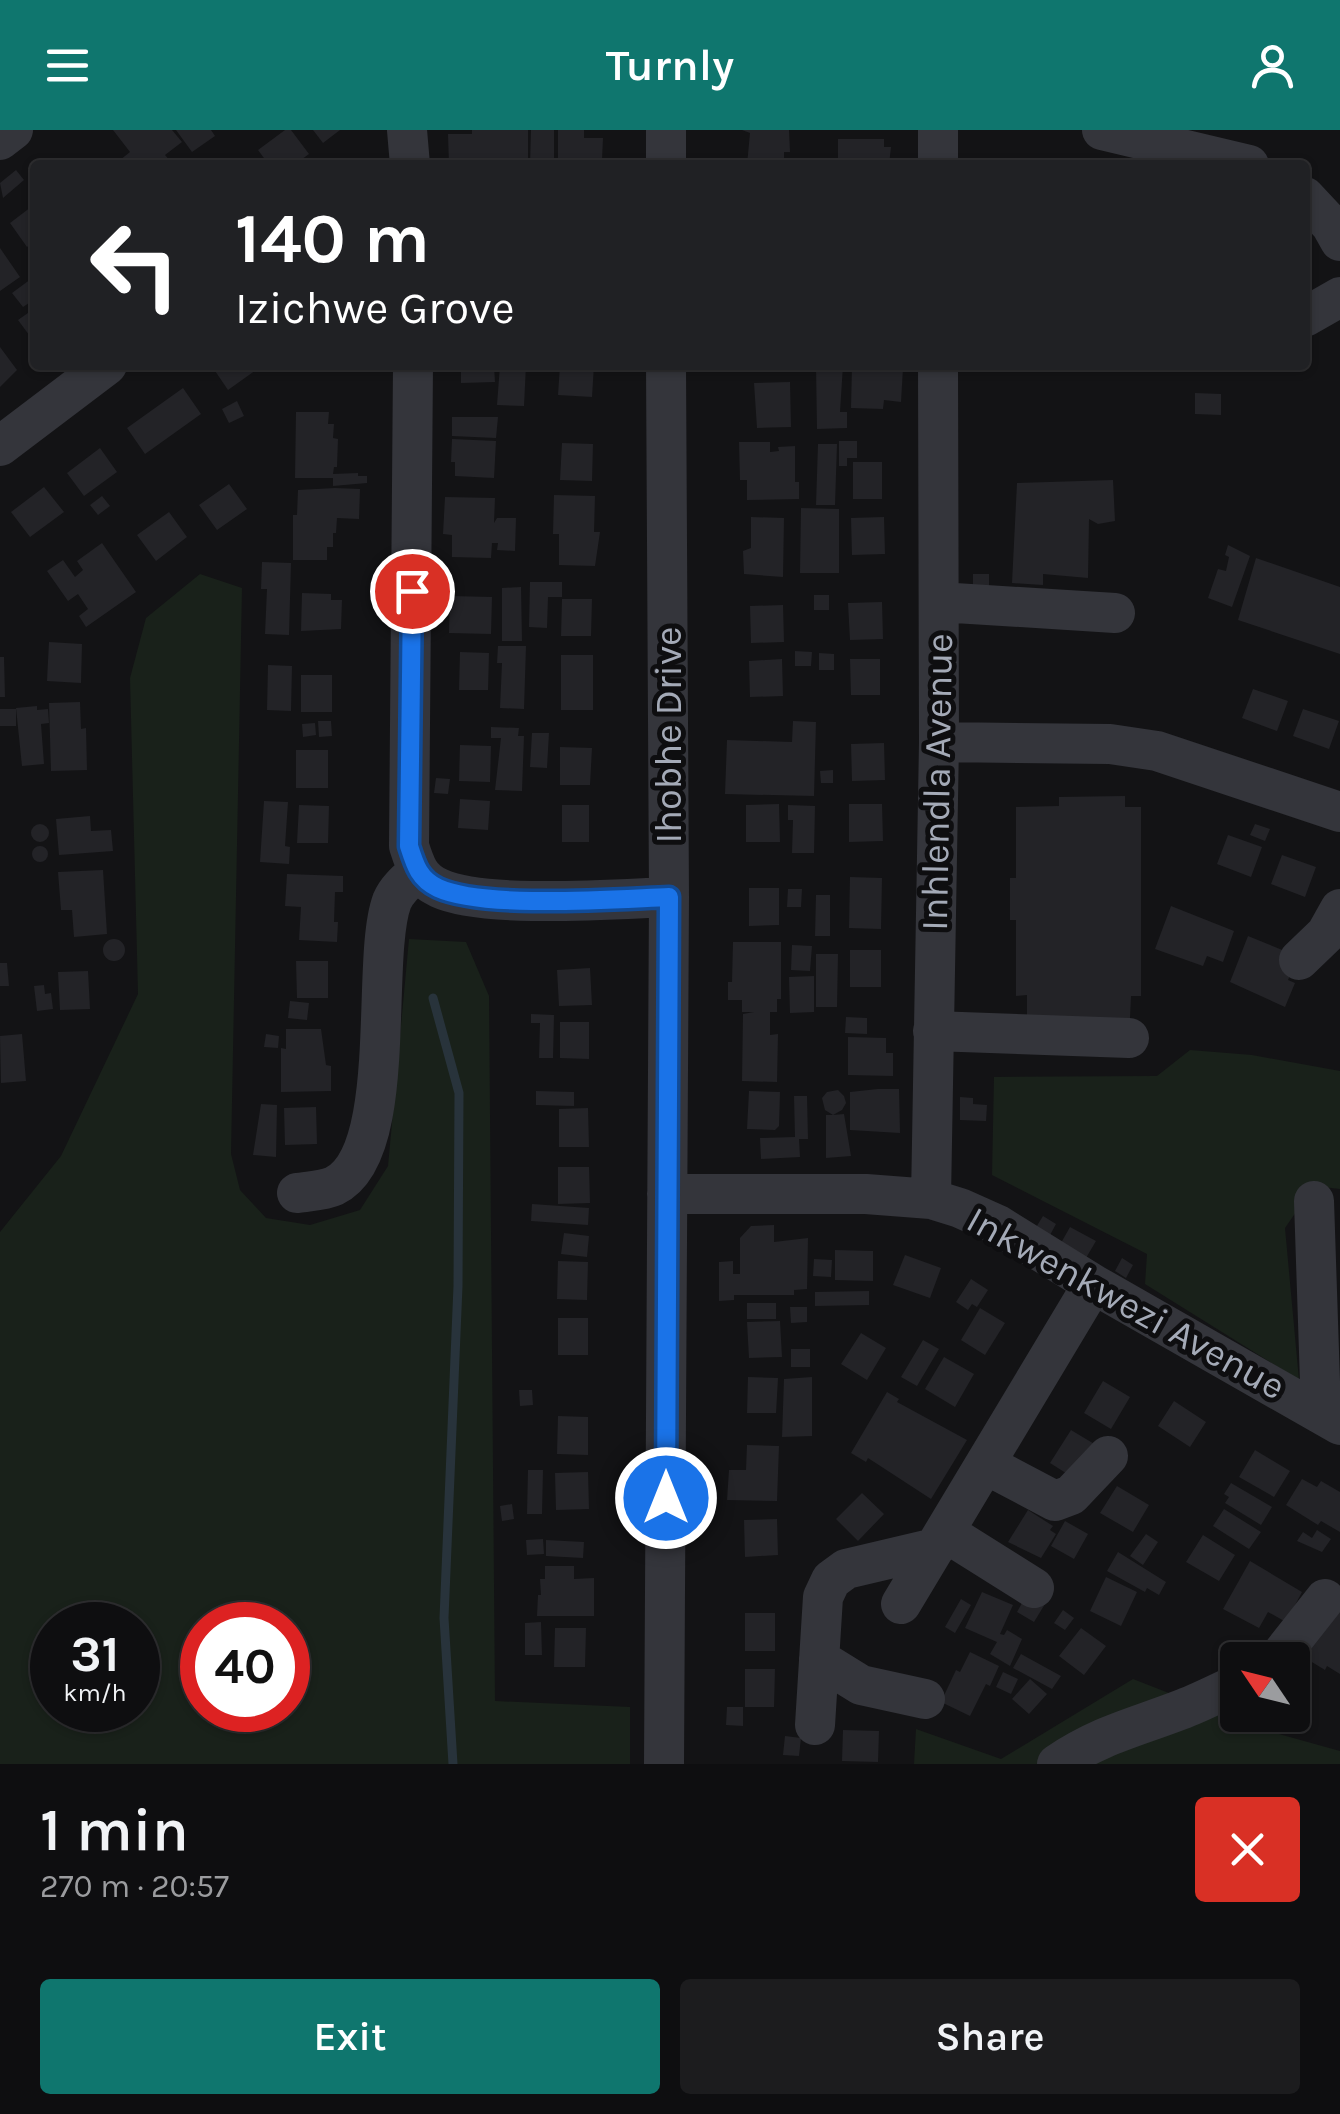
<!DOCTYPE html>
<meta charset="utf-8">
<style>
:root{--surface:#0e0e10;--page:#1c1c1e;--text:#f1f3f6;--muted:#9b9c9f;--line:#2e2e30;--accent:#0f766e}
body{margin:0;font-family:Karla,sans-serif;background:var(--page);color:var(--text);height:100vh;display:flex;flex-direction:column;font-size:38px;white-space:nowrap}
*{box-sizing:border-box;margin:0}
p{font-size:32px;color:var(--muted)}
.icon{flex:none;width:55px;height:55px;fill:none;stroke:currentColor;stroke-width:2;stroke-linecap:round;stroke-linejoin:round}
.map{position:relative;height:1634px;overflow:hidden}
.panel{display:flex;flex-direction:column;background:var(--surface);flex:1}
.panel>*{flex:none}
.guide{position:absolute;left:30px;top:30px;width:1280px;height:210px;border-radius:10px;box-shadow:0 2px 8px #0004,0 0 0 2px var(--line);background:#202124;color:#fff;overflow:hidden}
.needle{width:65px;rotate:305deg}
.tools{position:absolute;left:1220px;top:1512px;display:grid;gap:20px}
.tools a{display:grid;place-items:center;width:90px;height:90px;border-radius:10px;background:var(--surface);box-shadow:0 2px 8px #0004,0 0 0 2px var(--line);font-size:50px}
.speed{position:absolute;left:30px;top:1472px;display:flex;gap:20px;font-size:50px;font-weight:700;text-align:center}
.speed>*{display:grid;place-content:center;width:130px;height:130px;border-radius:50%;background:var(--surface);box-shadow:0 2px 8px #0004,0 0 0 2px var(--line);line-height:1}
.speed small{font-size:25px;font-weight:400}
.speed .limit{border:15px solid #d22;background:#fff;color:#111}
.pin{position:absolute;display:grid;place-items:center;width:85px;height:85px;color:#fff;margin:-42px;border:5px solid #fff;border-radius:50%;box-shadow:0 2px 10px #0007}
.me{position:absolute;width:110px;margin:-55px;rotate:0deg;stroke-linejoin:round;filter:drop-shadow(0 0 8px #0008)}
.turn{display:flex;align-items:center;gap:35px;height:210px;padding:0 40px;font-size:45px}
.turn .icon{width:130px;height:130px;stroke-width:2.5}
.turn b{display:block;font-size:70px;line-height:85px}
.round{display:grid;place-items:center;flex:none;width:105px;height:105px;border-radius:10px;background:var(--page)}
.head{display:flex;align-items:center;justify-content:space-between;height:170px;padding:0 40px}
h1{font-size:60px;font-weight:600;line-height:75px}
.cta{display:flex;gap:20px;margin-top:auto;padding:20px 40px}
.cta a{flex:1;height:115px;border-radius:10px;background:var(--accent);color:#fff;font-size:40px;font-weight:600;line-height:115px;text-align:center}
.cta a+a{background:var(--page);color:var(--text)}
header{display:flex;justify-content:space-between;align-items:center;height:130px;padding:0 40px;background:var(--accent);color:#fff;font-size:45px;font-weight:600}
.map>svg:first-child{display:block}
.green{fill:#19211a;fill-rule:evenodd}
.lines{fill:none;stroke-linecap:round;stroke-linejoin:round}
.stream{stroke:#28333b;stroke-width:9}
.building{fill:#232327}
.minor{stroke:#34353b;stroke-width:40}
.route-casing{stroke:#114b97;stroke-width:25}
.route{stroke:#1a73e8;stroke-width:18}
.labels{text-anchor:middle;dominant-baseline:central;stroke-width:10;stroke-linejoin:round;paint-order:stroke}
.street-label{font-size:38px;fill:#a4aab7;stroke:#0e0e10}
</style>
<header><svg class="icon" aria-label="menu" viewBox="0 0 24 24"><path d="M4 6h16M4 12h16M4 18h16"/></svg>Turnly<svg class="icon" aria-label="person" viewBox="0 0 24 24"><circle cx="12" cy="8" r="4"/><path d="M4 21q1-7 8-7t8 7"/></svg></header>
<div class="map">
<svg width="1340" height="1634" viewBox="0 0 1340 1634">
<rect width="100%" height="100%" fill="#131315"/>
<path class="green" d="M200,444L242,458L231,1024L240,1060L266,1088L310,1095L360,1080L388,1036L409,809L466,812L489,866L495,1571L630,1577V1634H0V1102L61,1026L138,864L130,548L146,488ZM52,1495H138V1580H52ZM202,1495H288V1580H202Z
M1190,920L1252,925L1340,941V1059L1314,1056L1285,1098L1299,1250L1145,1154L1147,1124L992,1045L994,947L1157,946Z
M1133,1549L1261,1599L1340,1621V1634H914L916,1599L1001,1629Z"/>
<g class="lines">
<path class="stream" d="M433,868L459,963L458,1156L444,1488L453,1634"/>
</g>
<path class="building" d="M113,0H172L182,12L165,25L170,31L164,35H124L120,30L130,22Z
M176,0H211L215,6L192,22Z
M285,0H291L309,24L294,35H269L258,20Z
M313,0H340L323,13Z
M472,0H528V35H449L448,4H472Z
M531,0H554V35H530Z
M558,0H584V8H603L602,30L616,31V35H558Z
M742,0H789L790,22H784V35H747L750,3Z
M838,9H884V17H891L889,35H838Z
M16,40L24,50L3,68L0,53Z
M35,74V111L27,117L10,93Z
M0,118L20,147L0,161Z
M35,146V169L23,177L12,163Z
M35,178V213L18,190Z
M0,217L17,240L0,257Z
M211,235H263L228,260Z
M461,235H494L495,252L461,253Z
M500,235H526L524,276L497,275Z
M560,235H594L592,267L558,265Z
M816,235H843L840,282H847V298L817,299Z
M852,235L903,238L901,272L884,270L883,279L851,278Z
M790,252L791,297L757,298L754,253Z
M183,258L201,284L145,324L127,298Z
M1195,263L1221,264V285L1195,284Z
M237,271L244,286L229,293L222,279Z
M296,282H329L328,294H334L333,308L338,309L337,337H334L333,344L358,343V346H367V353L333,356V348H295Z
M452,287H498L496,308L452,306Z
M452,309L496,311L494,348L455,346V332H451Z
M839,311H857V328H847V336H839Z
M739,312H770V322L779,321L778,317L795,316V352H799V369L747,370V350H740Z
M562,313L593,314L592,351L560,350Z
M818,314H837L835,375H816Z
M100,318L117,342L84,366L67,343Z
M853,332H882V369H853Z
M1113,350L1115,391L1098,394L1089,389L1088,448L1043,444V455L1012,453L1017,353Z
M229,354L247,379L217,400L199,375Z
M44,357L64,382L30,407L11,382Z
M335,358L360,359L359,389L337,388L336,403H333V417H327V430H293V385H297L298,360Z
M554,365L595,366L594,402H600L595,436L559,435V404H553Z
M102,366L110,376L98,385L90,375Z
M445,367L495,368L494,393L497,388H516L515,421L497,420L498,413H492L491,428L452,427V405L443,404Z
M801,378L839,379V443H800Z
M169,382L187,407L156,431L137,405Z
M751,387L784,388L783,447L744,444L743,421L751,418Z
M884,387L885,424L852,425L851,388Z
M102,413L136,462L86,497L79,486L88,479L78,464L68,471L47,441L63,430L75,447L83,440L77,431Z
M1228,415L1250,426L1232,477L1208,468L1218,439L1226,441L1229,427L1225,425Z
M1256,428L1340,457V524L1238,490Z
M262,432L291,433L289,505L265,504L267,459H261Z
M973,444H989V458L973,459Z
M530,452H562V467H548L547,498L529,497Z
M521,457L522,511H502V458Z
M302,463L331,464V470H342L341,499L301,501Z
M814,465H829V480H814Z
M450,466L492,467L491,504L449,503Z
M562,469H592L591,506H561Z
M882,472L883,509L850,510L848,473Z
M783,475L784,512L751,513L750,476Z
M49,512L82,514L81,553L47,551Z
M498,516H526L524,579L500,578L502,533H497Z
M795,521L812,522L811,536H795Z
M460,522L489,523L488,560H459Z
M819,523L834,524V540H819Z
M561,525H593V580H561Z
M0,527H4L5,567H0Z
M782,529L783,566L750,567L749,531Z
M850,529H880V565H851Z
M268,535L292,536L291,581L267,580Z
M301,545H332V582H301Z
M1253,559L1288,571L1277,601L1242,588Z
M80,572L81,599L86,598L87,640L51,641L49,573Z
M37,576V580L48,579L49,593L41,594L44,634L22,636L16,578Z
M0,579H16V596H0Z
M1303,579L1339,591L1329,619L1293,606Z
M318,591H331L332,606L319,607Z
M793,591L816,592L814,666L725,664L727,610L792,612Z
M315,593L316,605L303,607L302,594Z
M491,597L519,598L518,606H524L522,661L495,660L501,608H491Z
M532,603H549L547,638L530,637Z
M884,613L885,650L852,651L851,614Z
M460,615L491,616L490,652L459,651Z
M560,617L592,618L590,655H560Z
M296,620H328V658H296Z
M833,640V653H821L820,641Z
M436,648L450,649L448,664L434,663Z
M1125,666V677H1141V866H1131L1130,888H1027V865L1016,866V790H1010V748H1016V677L1059,676V667Z
M460,669L490,671L488,700L458,698Z
M264,671L288,672L285,716L290,717L289,734L260,732Z
M779,674L780,712H746V675Z
M849,674H882L883,711L849,712Z
M299,675L329,676L328,713H297Z
M562,675H589V712H562Z
M788,675L815,676L814,723H792L793,690H788Z
M90,686L91,701L111,700L113,721L59,725L56,689Z
M31 703a9 9 0 1 1 18 0a9 9 0 1 1-18 0Z
M1255,694L1270,699L1265,711L1250,705Z
M1228,705L1262,717L1251,747L1217,734Z
M32 724a8 8 0 1 1 16 0a8 8 0 1 1-16 0Z
M1282,725L1316,737L1305,767L1271,754Z
M103,740L107,804L74,807L72,780H61L58,742Z
M287,744L343,746V762H335L334,792H338L337,812L299,810L301,777L285,776Z
M850,747L882,748L881,799L849,798Z
M749,758H779V795L749,796Z
M788,759H802L801,777H787Z
M816,765H830V806H815Z
M1171,776L1234,801L1223,832L1207,826L1203,836L1155,819Z
M1248,806L1292,824L1293,838L1288,850L1295,853L1285,877L1230,852Z
M103 820a11 11 0 1 1 22 0a11 11 0 1 1-22 0Z
M733,812H781V869H777V882H770V905L778,904L777,952L742,951L743,884L754,882H742V870H728V852H732Z
M792,815L812,816L810,841L791,840Z
M850,820H881V857H850Z
M816,824H838L837,877H816Z
M296,831H328V868H297Z
M0,833H7L9,856H0Z
M590,838L592,875L559,876L557,840Z
M88,841L90,879L60,880L58,842Z
M814,846V882L790,883L789,847Z
M44,855L45,864L51,863L53,879L37,881L34,856Z
M290,871L309,873L307,890L288,888Z
M531,884L554,885L553,928H539L540,893H531Z
M846,887L867,888V904L845,903Z
M560,892H589V929L560,928Z
M286,899H321L326,935L331,936V961L281,962V918L286,919Z
M22,904L26,951L1,953L0,906Z
M266,904L279,906L278,918L264,917Z
M848,907L886,908V923H893V946L848,945Z
M878,959H899L900,1003L850,1000V962Z
M838,960L844,966L846,973L842,980L833,985L844,984L851,1026L826,1028V985H833L825,980L822,968L827,962Z
M536,961L574,962V976L536,975Z
M749,961L780,962L779,996L775,1000L747,999Z
M794,966H807L808,1009H799L800,1027L761,1029L760,1008L795,1007Z
M960,967L973,968V974L987,975L986,991L960,990Z
M261,974L277,975L276,1027L253,1025Z
M316,977L317,1014L285,1015L284,978Z
M588,978L589,1017H559V979Z
M558,1037H589L590,1073L558,1074Z
M532,1074L589,1078L588,1095L531,1091Z
M1043,1086L1056,1094L1049,1107L1035,1099Z
M774,1095V1112L808,1108L807,1159L794,1160V1165H734V1170L719,1171V1132L733,1131V1144H740V1108L751,1096Z
M1070,1097L1096,1111L1086,1128L1061,1113Z
M564,1103L589,1106L587,1127L561,1124Z
M835,1120L873,1121V1151L835,1150Z
M905,1125L941,1138L930,1168L893,1155Z
M1122,1128L1133,1135L1126,1148L1115,1141Z
M814,1129L832,1130L831,1147L813,1146Z
M558,1131L588,1132L587,1170L557,1169Z
M971,1149L988,1160L977,1177L972,1174L968,1180L956,1172Z
M869,1161V1175L815,1176V1162Z
M747,1173H776V1189H747Z
M790,1177H807V1192L791,1193Z
M980,1178L1005,1193L985,1225L961,1210Z
M558,1188H588V1225H558Z
M780,1191L782,1227L749,1228L747,1192Z
M861,1203L886,1218L867,1250L841,1234Z
M923,1210L939,1219L917,1256L901,1247Z
M791,1219H810V1237H791Z
M944,1227L974,1244L955,1277L925,1259Z
M748,1247L778,1248L776,1283H747Z
M812,1247V1306L782,1307L784,1249Z
M1103,1251L1130,1267L1111,1299L1084,1283Z
M519,1260H532L533,1275L520,1276Z
M887,1262L899,1269L897,1272L967,1310L931,1369L868,1328L866,1332L851,1323Z
M1174,1271L1206,1292L1190,1317L1158,1296Z
M558,1286L588,1287V1325L557,1324Z
M1071,1300L1101,1318L1080,1352L1050,1333Z
M747,1315L779,1316L777,1371L727,1370L729,1340H746Z
M1255,1320L1290,1341L1274,1367L1239,1347Z
M528,1340H543L542,1384H527Z
M588,1342L589,1379L556,1380L555,1343Z
M1302,1349L1317,1357L1321,1351L1340,1362V1402L1321,1391L1318,1395L1286,1375Z
M1231,1353L1272,1377L1261,1395L1225,1373L1229,1367L1224,1364Z
M1117,1356L1149,1375L1133,1402L1100,1383Z
M862,1363L884,1384L858,1411L836,1389Z
M512,1374L514,1389L502,1391L500,1376Z
M1224,1379L1261,1402L1249,1419L1213,1396Z
M1028,1380L1053,1396L1050,1400L1056,1404L1041,1428L1008,1412Z
M777,1389L778,1425L745,1427L744,1390Z
M1065,1391L1088,1404L1074,1429L1051,1416Z
M1317,1400L1331,1409L1322,1422L1297,1411L1303,1402L1312,1408Z
M1146,1404L1158,1412L1143,1435L1130,1426Z
M1203,1405L1235,1425L1219,1451L1186,1432Z
M543,1409L544,1424L527,1425L526,1410Z
M546,1410L584,1412L583,1428L546,1426Z
M1118,1422L1166,1452L1159,1465L1147,1458L1145,1462L1107,1441Z
M1250,1431L1302,1462L1286,1492L1268,1482L1259,1498L1223,1479Z
M545,1436H574V1449L594,1448V1486H537L538,1465H541L540,1449H545Z
M1106,1447L1137,1462L1121,1496L1090,1481Z
M982,1462L1013,1475L1000,1504L1004,1505L1007,1500L1022,1509L1010,1536L990,1524L997,1512L965,1498Z
M1027,1464L1045,1474L1034,1492L1017,1482Z
M961,1469L971,1475L955,1503L945,1497Z
M1063,1480L1074,1488L1065,1500L1054,1493Z
M1340,1481V1544L1327,1536L1325,1540L1297,1523Z
M745,1483H775V1521H745Z
M541,1492L542,1525H525V1493Z
M555,1498H586L585,1537H554Z
M1081,1498L1106,1516L1084,1545L1059,1526Z
M970,1522L999,1536L990,1556L986,1554L970,1586L941,1572L956,1540L960,1542Z
M1021,1524L1061,1546L1052,1559L1013,1538Z
M745,1539H775L774,1577H745Z
M1003,1542L1018,1549L1011,1564L996,1557Z
M1030,1549L1047,1564L1029,1584L1012,1569Z
M727,1577H743V1596L726,1595Z
M843,1600L879,1601L878,1632L842,1631Z
M785,1606L801,1608L799,1626L783,1625Z"/>
<g class="lines">
<path class="minor" d="M407,0L410,35
M666,0V35
M1102,0L1249,35
M0,10L13,0
M938,35V0
M1305,67L1331,95L1340,111
M1305,187L1340,167
M413,235L409,716C415,735 419,749 439,758C484,779 615,769 669,767
M0,316L107,235
M939,472L1115,483
M939,612L1110,614L1157,621L1340,682
M1299,830L1326,804L1340,779
M933,901L1129,908
M297,1063C308,1061 323,1061 334,1056C400,1024 370,830 392,771C397,759 408,750 417,742
M667,1064H866L931,1069L960,1078L998,1095L1093,1154L1340,1295
M931,1069L939,612L938,235
M1314,1071L1321,1282
M985,1334L1055,1371L1071,1365L1108,1326
M945,1402L1034,1458
M901,1474L1093,1154
M819,1529L861,1555L925,1569
M1277,1530L1325,1469
M815,1595L823,1467L831,1450L846,1439L935,1418
M664,1634L669,767L666,235
M1057,1634C1100,1605 1133,1598 1180,1580C1199,1573 1218,1563 1238,1554"/>
</g>
<g class="lines">
<defs>
<path id="route" d="M412,461L409,716C415,735 419,749 438,758C484,779 615,769 669,767L666,1368"/>
</defs>
<use href="#route" class="route-casing"/>
<use href="#route" class="route"/>
</g>
<g class="labels">
<g class="street-label">
<text transform="translate(668 605) rotate(-90)">Ihobhe Drive</text>
<text transform="translate(937 652) rotate(-89)">Inhlendla Avenue</text>
<text transform="translate(1126 1173) rotate(29)">Inkwenkwezi Avenue</text>
</g>
</g>
</svg>
<div class="tools">
<a><svg class="needle" viewBox="-14 -14 28 28"><path d="M0-13l5 13h-10z" fill="#e53935"/><path d="M0 13l5-13h-10z" fill="#9b9c9f"/></svg></a>
</div>
<div class="speed"><div>31<small>km/h</small></div><div class="limit">40</div></div>
<div class="pin" style="left:412px;top:461px;background:#d93025"><svg class="icon" aria-label="arrive" viewBox="0 0 24 24"><path d="M6 21V4h12l-3 4 3 4H6"/></svg></div>
<svg class="me" style="left:666px;top:1368px" viewBox="-20 -20 40 40"><circle r="17" fill="#1a73e8" stroke="#fff" stroke-width="3"/><path d="M0-11L8 9 0 5-8 9z" fill="#fff"/></svg>
<div class="guide">
<div class="turn"><svg class="icon" aria-label="left" viewBox="0 0 24 24"><path d="M17 20v-9H6M10 6l-5 5 5 5"/></svg><div><b>140 m</b>Izichwe Grove</div></div>
</div>
</div>
<section class="panel">
<div class="head"><div><h1>1 min</h1><p>270 m · 20:57</p></div><a class="round" style="background:#d93025;color:#fff"><svg class="icon" aria-label="close" viewBox="0 0 24 24"><path d="M6 6l12 12M18 6L6 18"/></svg></a></div>
<div class="cta"><a>Exit</a><a>Share</a></div>
</section>
